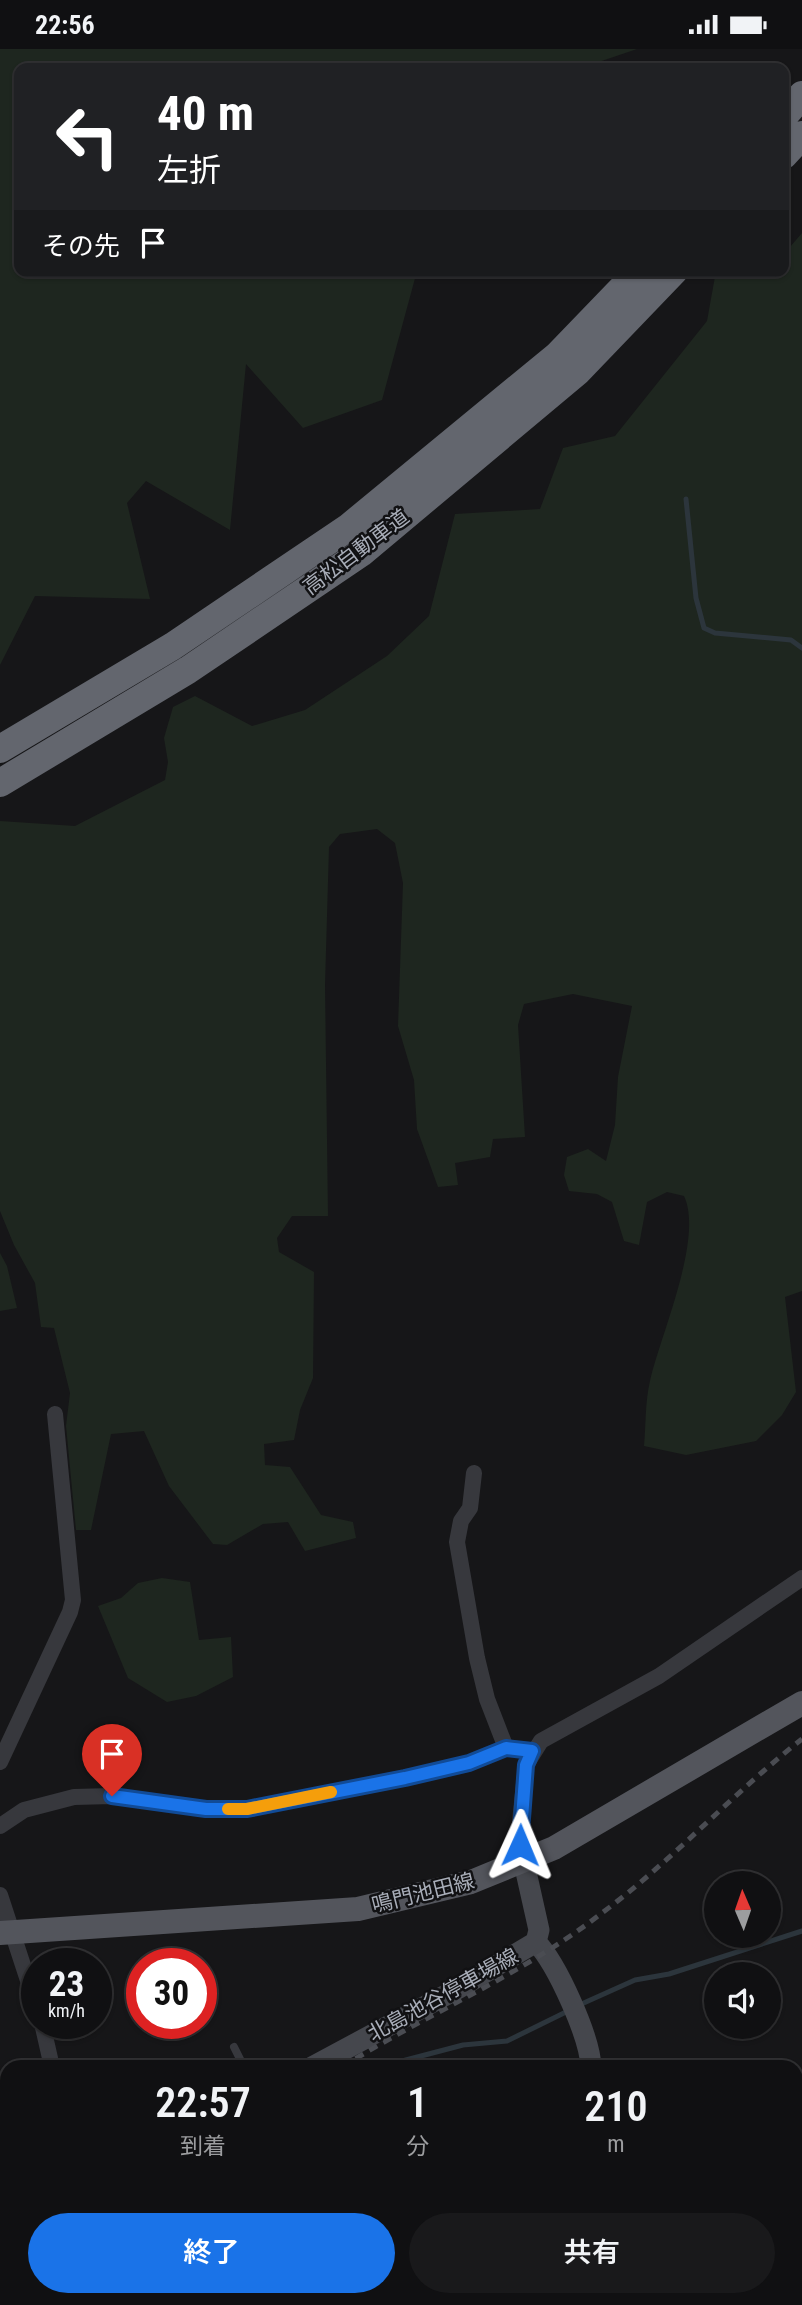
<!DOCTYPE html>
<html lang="ja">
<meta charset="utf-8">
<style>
:root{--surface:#101012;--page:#19191b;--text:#f1f3f6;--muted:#9c9d9f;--line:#303032;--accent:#1a73e8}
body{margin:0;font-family:"Roboto Condensed","Noto Sans JP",sans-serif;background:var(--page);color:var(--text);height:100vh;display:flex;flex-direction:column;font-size:26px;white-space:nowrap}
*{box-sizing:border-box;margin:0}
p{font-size:23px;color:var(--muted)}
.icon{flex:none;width:38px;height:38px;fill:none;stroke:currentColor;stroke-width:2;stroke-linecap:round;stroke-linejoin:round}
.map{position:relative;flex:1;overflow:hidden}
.side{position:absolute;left:0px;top:2011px;width:803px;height:247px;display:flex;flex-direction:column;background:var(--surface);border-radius:21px 21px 0 0;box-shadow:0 2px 5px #0004,0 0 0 2px var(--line)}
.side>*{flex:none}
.top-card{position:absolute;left:14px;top:14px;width:775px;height:214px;border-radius:14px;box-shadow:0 2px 5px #0004,0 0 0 2px var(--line);background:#202124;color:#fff;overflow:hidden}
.needle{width:46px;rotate:358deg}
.controls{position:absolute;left:704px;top:1822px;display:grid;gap:14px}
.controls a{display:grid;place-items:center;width:77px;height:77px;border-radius:50%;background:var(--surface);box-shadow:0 2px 5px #0004,0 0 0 2px var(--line);font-size:35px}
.speed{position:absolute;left:21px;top:1899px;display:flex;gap:14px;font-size:35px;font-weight:700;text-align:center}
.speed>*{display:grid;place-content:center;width:91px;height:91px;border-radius:50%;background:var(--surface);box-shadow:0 2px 5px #0004,0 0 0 2px var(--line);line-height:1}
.speed small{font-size:18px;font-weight:400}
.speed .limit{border:10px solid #d22;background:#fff;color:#111}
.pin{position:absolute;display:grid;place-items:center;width:60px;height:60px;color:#fff;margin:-72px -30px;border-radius:50% 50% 50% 0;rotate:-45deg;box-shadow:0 0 7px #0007}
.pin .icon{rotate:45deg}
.me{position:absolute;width:77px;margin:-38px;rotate:1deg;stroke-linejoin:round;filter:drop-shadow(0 0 5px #0008)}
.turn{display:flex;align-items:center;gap:24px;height:147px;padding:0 28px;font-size:32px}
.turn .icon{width:91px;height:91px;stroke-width:2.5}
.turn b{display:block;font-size:49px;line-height:60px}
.then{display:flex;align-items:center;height:66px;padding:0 28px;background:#0003;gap:14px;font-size:26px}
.eta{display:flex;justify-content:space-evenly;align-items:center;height:119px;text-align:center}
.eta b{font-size:42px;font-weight:600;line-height:49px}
.action{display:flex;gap:14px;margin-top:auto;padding:14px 28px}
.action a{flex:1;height:80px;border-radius:42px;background:var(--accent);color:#fff;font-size:28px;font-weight:600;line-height:80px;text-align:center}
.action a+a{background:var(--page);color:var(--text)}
.status{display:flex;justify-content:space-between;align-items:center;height:49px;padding:0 35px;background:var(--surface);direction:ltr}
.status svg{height:19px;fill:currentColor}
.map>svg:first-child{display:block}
.green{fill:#1e261f}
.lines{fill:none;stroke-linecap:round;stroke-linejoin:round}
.stream{stroke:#2c353c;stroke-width:5}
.lane{stroke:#37383d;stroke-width:8}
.street{stroke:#37383d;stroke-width:16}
.secondary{stroke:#45474d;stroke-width:21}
.primary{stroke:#53555c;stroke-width:24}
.highway{stroke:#63666e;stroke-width:28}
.rail{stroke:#4a4c52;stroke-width:5;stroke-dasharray:9 7;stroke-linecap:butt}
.route-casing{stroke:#114b97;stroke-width:18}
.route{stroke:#1a73e8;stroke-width:12}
.slow{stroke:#f59e0b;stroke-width:12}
.labels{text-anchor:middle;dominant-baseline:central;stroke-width:5;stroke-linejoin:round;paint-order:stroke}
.street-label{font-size:21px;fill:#a8adb8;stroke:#111113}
</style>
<div class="status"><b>22:56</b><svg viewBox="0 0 49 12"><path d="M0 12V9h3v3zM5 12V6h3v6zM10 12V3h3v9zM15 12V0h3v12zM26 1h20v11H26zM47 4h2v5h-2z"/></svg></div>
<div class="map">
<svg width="802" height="2256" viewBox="0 0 802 2256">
<rect width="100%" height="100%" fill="#161618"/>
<path class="green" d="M0,0H637L581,19H19V222H417L382,351L303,379L246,315L230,481L146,432L127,454L150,550L35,547L0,616Z
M802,184V1242L785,1248L796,1343L782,1366L756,1392L686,1406L644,1397C646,1376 645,1353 650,1332C660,1287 704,1189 684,1147L667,1143L647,1153L639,1196L624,1192L612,1153L597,1145L569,1142L564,1126L567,1108L588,1100L606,1112L615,1076L618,1028L632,957L573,945L524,955L518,976L525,1088L493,1090L490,1108L455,1114L458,1136L438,1138L417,1080L414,1031L398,977L403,834L395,794L377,780L340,785L329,798L325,936L328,1167H292L277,1189L279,1203L314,1223L313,1329L300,1361L294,1391L264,1395L265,1416L290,1418L321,1466L353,1473L356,1489L305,1502L288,1473L263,1475L227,1496L213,1495L169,1437L144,1382L111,1385L91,1481H76L66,1377L70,1344L54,1279L41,1278L35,1234L14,1196L0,1162V772L75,777L165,731L168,713L164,689L173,658L195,647L252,677L305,661L387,607L429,567L455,465L540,460L563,399L615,387L707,272L716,222H784V205Z
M0,1204L7,1217L17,1259L0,1262Z
M162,1529L190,1533L199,1591L231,1588L233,1628L196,1647L167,1653L128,1629L98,1557L121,1549L138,1534Z"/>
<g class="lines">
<path class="stream" d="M686,450L696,549L704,579L715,584L791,591L802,599
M577,1957L635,1931L669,1925L802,1882
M391,2018L402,2012L463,1996L507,1992L568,1962
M147,2250L151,2256"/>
<path class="lane" d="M234,1998L244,2018"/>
<path class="street" d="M474,1424L470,1459L461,1472L457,1493L477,1609L487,1650L506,1699
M0,1713L70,1563L73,1551L55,1365
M0,1777L24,1761L74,1748L112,1747L206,1760H247L405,1729L469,1714L506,1699L532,1702
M524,1814L520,1772L526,1716L541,1692L659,1627L802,1529
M0,1846L37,1959
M42,1974L52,2018
M796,2058L802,2055
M0,2168L7,2170
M41,2250L42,2256"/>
<path class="secondary" d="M536,1893C557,1915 590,1988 591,2018
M312,2018L459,1939L536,1893L539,1881L524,1814
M598,2250L599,2256
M76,2256L80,2250"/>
<path class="primary" d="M0,1884L358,1860L471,1833L554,1799L802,1654"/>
<path class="highway" d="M784,67L802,46
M784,106L802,86
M0,700L173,597L349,478L558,306L639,222
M0,734L188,621L361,504L577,323L674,222"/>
<path class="rail" d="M342,2018C428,1964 522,1926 602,1864C673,1811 732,1745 802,1690
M109,2256L112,2250"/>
</g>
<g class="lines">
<defs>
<path id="route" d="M112,1747L206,1760H247L405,1729L469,1714L506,1699L532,1702L526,1716L520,1796"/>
</defs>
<use href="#route" class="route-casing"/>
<use href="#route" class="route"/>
<path class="slow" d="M228,1760H247L331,1743"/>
</g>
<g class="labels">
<g class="street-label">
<text transform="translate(356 503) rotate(-37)">高松自動車道</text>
<text transform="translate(423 1844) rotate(-14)">鳴門池田線</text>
<text transform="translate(443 1946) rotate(-29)">北島池谷停車場線</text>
</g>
</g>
</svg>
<div class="controls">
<a><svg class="needle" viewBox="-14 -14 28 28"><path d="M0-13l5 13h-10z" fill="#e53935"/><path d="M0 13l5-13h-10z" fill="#9c9d9f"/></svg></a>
<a><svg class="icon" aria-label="sound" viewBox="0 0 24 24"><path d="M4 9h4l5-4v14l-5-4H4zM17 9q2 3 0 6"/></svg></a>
</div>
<div class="speed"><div>23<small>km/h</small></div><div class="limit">30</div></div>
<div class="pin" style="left:112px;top:1747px;background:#d93025"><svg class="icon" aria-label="arrive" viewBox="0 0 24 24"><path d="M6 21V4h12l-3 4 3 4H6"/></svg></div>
<svg class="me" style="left:520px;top:1796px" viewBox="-20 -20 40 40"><path d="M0-17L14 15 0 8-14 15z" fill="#1a73e8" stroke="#fff" stroke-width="4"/></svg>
<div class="top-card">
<div class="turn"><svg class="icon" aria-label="left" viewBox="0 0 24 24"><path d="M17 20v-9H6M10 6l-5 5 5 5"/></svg><div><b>40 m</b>左折</div></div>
<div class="then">その先<svg class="icon" aria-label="arrive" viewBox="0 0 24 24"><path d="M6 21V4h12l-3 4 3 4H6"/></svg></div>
</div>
<section class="side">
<div class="eta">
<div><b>22:57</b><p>到着</p></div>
<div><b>1</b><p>分</p></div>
<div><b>210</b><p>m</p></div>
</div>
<div class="action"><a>終了</a><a>共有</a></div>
</section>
</div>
